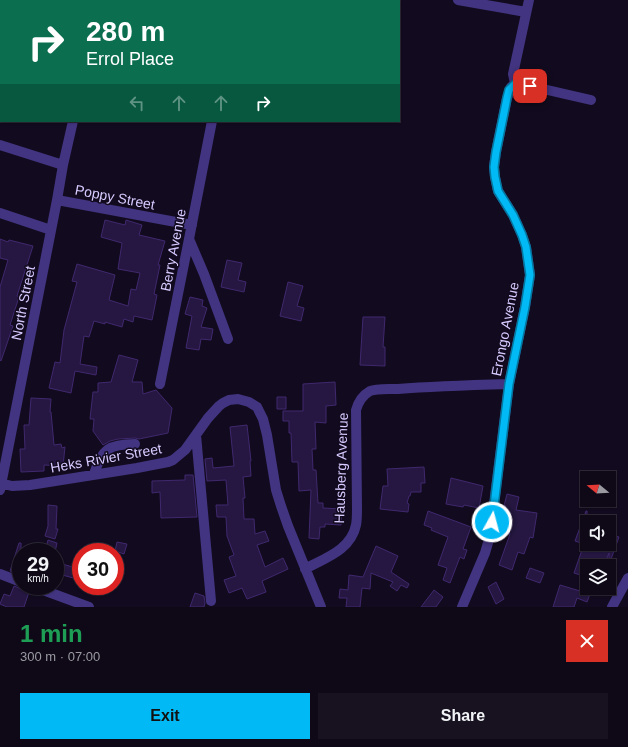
<!DOCTYPE html>
<meta charset="utf-8">
<style>
:root{--surface:#0e0817;--page:#171120;--text:#f1f3f6;--muted:#9b9aa1;--line:#2e2936;--accent:#00b9f5}
body{margin:0;font-family:Helvetica,sans-serif;background:var(--page);color:var(--text);height:100vh;display:flex;flex-direction:column;font-size:15px;white-space:nowrap}
*{box-sizing:border-box;margin:0}
p{font-size:13px;color:var(--muted)}
.icon{flex:none;width:22px;height:22px;fill:none;stroke:currentColor;stroke-width:2;stroke-linecap:round;stroke-linejoin:round}
.map{position:relative;height:607px;overflow:hidden}
.sheet{display:flex;flex-direction:column;background:var(--surface);flex:1}
.sheet>*{flex:none}
.top-card{position:absolute;left:0px;top:0px;width:400px;height:122px;box-shadow:0 1px 3px #0004,0 0 0 1px var(--line);background:#0b6e4f;color:#fff;overflow:hidden}
.needle{width:26px;rotate:288deg}
.controls{position:absolute;left:580px;top:471px;display:grid;gap:8px}
.controls a{display:grid;place-items:center;width:36px;height:36px;border-radius:0px;background:var(--surface);box-shadow:0 1px 3px #0004,0 0 0 1px var(--line);font-size:20px}
.speed{position:absolute;left:12px;top:543px;display:flex;gap:8px;font-size:20px;font-weight:700;text-align:center}
.speed>*{display:grid;place-content:center;width:52px;height:52px;border-radius:50%;background:var(--surface);box-shadow:0 1px 3px #0004,0 0 0 1px var(--line);line-height:1}
.speed small{font-size:10px;font-weight:400}
.speed .limit{border:6px solid #d22;background:#fff;color:#111}
.pin{position:absolute;display:grid;place-items:center;width:34px;height:34px;color:#fff;margin:-17px;border-radius:8px;box-shadow:0 2px 6px #0006}
.me{position:absolute;width:44px;margin:-22px;rotate:7deg;stroke-linejoin:round;filter:drop-shadow(0 0 3px #0008)}
.turn{display:flex;align-items:center;gap:14px;height:84px;padding:0 20px;font-size:18px}
.turn .icon{width:52px;height:52px;stroke-width:2.5}
.turn b{display:block;font-size:28px;line-height:34px}
.lanes{display:flex;align-items:center;height:38px;padding:0 20px;background:#0003;justify-content:center;gap:20px;direction:ltr}
.lanes .off{opacity:.35}
.round{display:grid;place-items:center;flex:none;width:42px;height:42px;border-radius:0px;background:var(--page)}
.overview{display:flex;align-items:center;justify-content:space-between;height:68px;padding:0 20px}
h1{font-size:24px;font-weight:700;line-height:30px;color:#1e9e55}
.primary-button{display:flex;gap:8px;margin-top:auto;padding:8px 20px}
.primary-button a{flex:1;height:46px;border-radius:0px;background:var(--accent);color:#111;font-size:16px;font-weight:700;line-height:46px;text-align:center}
.primary-button a+a{background:var(--page);color:var(--text)}
.map>svg:first-child{display:block}
.building{fill:#251741;stroke:#40286e}
.lines{fill:none;stroke-linecap:round;stroke-linejoin:round}
.minor{stroke:#423480;stroke-width:10}
.route-casing{stroke:#00789f;stroke-width:10}
.route{stroke:#00b9f5;stroke-width:7}
.labels{text-anchor:middle;dominant-baseline:central;stroke-width:3;stroke-linejoin:round;paint-order:stroke}
.street-label{font-size:14px;fill:#d7caff;stroke:#120b1f}
</style>
<div class="map">
<svg width="628" height="607" viewBox="0 0 628 607">
<rect width="100%" height="100%" fill="#120b1f"/>
<path class="building" d="M105,220L125,225L126,220L142,225L139,235L165,241L158,265H160L154,294L157,295L152,320L134,316L133,322L124,319L122,327L105,322V324L94,321L89,337L84,336L80,364L97,367L96,375L75,371L71,393L49,388L55,362L60,363L64,330L77,282L72,281L77,264L115,275L109,300L128,306L131,289L136,290L140,273L118,269L122,243L101,237Z
M0,239L8,242L9,240L33,246L17,296L19,297L10,325L13,326L1,361L0,360V287L8,260L0,258Z
M227,260L242,263L238,280L246,282L244,292L221,287Z
M288,282L303,286L297,306L304,308L301,321L280,316Z
M190,297L203,300L202,306L207,308L201,327L213,329L211,340L201,339L199,350L186,348L192,316L185,314Z
M363,317H385L383,347H385V366L360,365Z
M119,355L138,360L132,382H142L143,394L156,390L172,408L168,433L139,439L135,438L118,439L110,441L103,445L93,431L94,419H90L93,392H98V383L111,382Z
M335,382L336,405L326,406V423L315,422L316,449H312L313,470H316L318,503H323V508L342,509L341,525L325,524V527H320L319,539L309,538L311,490L299,491L298,462H292L291,433H289V421H283V411H303V384Z
M277,397H286V409H277Z
M31,398L51,399L50,412H51L54,445L61,444L62,448L65,447L63,466L44,465V471L21,472L20,449H25L24,425H29Z
M247,425L251,461H250L251,476L243,477L245,498H243L244,519H254L255,534L265,531L269,541L257,545L265,567L283,558L288,569L262,581L266,592L247,599L242,588L229,593L224,580L236,576L229,557L234,555L227,536L226,517H217L216,505H228L226,480L207,481L205,459L212,458L213,468L234,466L230,427Z
M424,467L425,483H421V492H411L410,496H409L407,503L409,504L408,512L380,509L383,486H388L387,469Z
M185,475H193L197,517L161,518L160,492L152,493V481L185,480Z
M451,478L483,486L479,508L464,505L463,507L446,504Z
M507,494L519,497L516,510L537,513L533,538L530,537L524,554L518,552L512,570L499,565L510,534L504,533L507,517L504,516L506,506H504Z
M48,505L57,506L56,529H58L55,539L45,536L48,526Z
M428,511L471,527L463,549L467,550L464,559L460,557L450,583L443,580L447,568L438,565L448,537L431,530L432,528L424,525Z
M586,511H587V544H609V534L619,537L610,562H609V553L604,566H587V577L574,573L584,544L575,541Z
M48,540L57,543L55,552H45Z
M117,542L127,544L124,554L115,551Z
M19,543H21V575L10,571Z
M376,546L398,556L391,572L409,584L407,588L401,585L397,591L390,586L393,582L371,573L370,589L362,588L360,607H346L347,598H339L340,589L348,590L349,575L363,577Z
M55,562L80,569L77,579L55,573Z
M530,568L544,573L540,583L526,578Z
M496,582L504,599L496,604L488,587Z
M560,585L590,594L587,602L577,598L574,607H553Z
M14,586L29,592L24,607H7L0,604L4,594L10,596Z
M434,590L443,597L436,607H421Z
M195,593L204,596L205,603L204,607H190Z"/>
<g class="lines">
<path class="minor" d="M458,0L526,12
M5,1V0
M109,1L110,0
M234,1V0
M0,15L1,12
M0,79H1
M515,84L513,74L529,0
M515,84L530,86L591,100
M0,145L63,165
M57,200L192,225
M0,213L51,230
M189,239L204,274L228,339
M160,384L189,239L212,121
M196,435L211,601
M94,474C102,449 109,444 135,444
M0,483L12,486L30,485L137,468L168,462L173,460L185,450L208,418L219,406L223,403L229,400L238,399L249,402L257,407L263,419L267,435L276,490L281,506L288,526L321,607
M0,490L57,200L63,165L73,121
M305,569C325,558 351,550 356,525C357,520 357,514 357,509L356,410C358,403 363,395 370,391C377,388 390,389 398,389C435,386 472,385 509,384
M0,574L21,582
M32,586L89,607
M462,607L485,553L490,536L509,384L525,307L530,275L526,247L522,235L513,215L498,191L495,177L494,167L496,152L507,98L511,87L515,84
M612,607L628,578"/>
</g>
<g class="lines">
<defs>
<path id="route" d="M492,522L509,384L525,307L530,275L526,247L522,235L513,215L498,191L495,177L494,167L496,152L507,98L509,90L515,84L530,86"/>
</defs>
<use href="#route" class="route-casing"/>
<use href="#route" class="route"/>
</g>
<g class="labels">
<g class="street-label">
<text transform="translate(115 197) rotate(11)">Poppy Street</text>
<text transform="translate(173 250) rotate(-79)">Berry Avenue</text>
<text transform="translate(23 303) rotate(-79)">North Street</text>
<text transform="translate(505 329) rotate(-79)">Erongo Avenue</text>
<text transform="translate(106 458) rotate(-10)">Heks Rivier Street</text>
<text transform="translate(341 468) rotate(-88)">Hausberg Avenue</text>
</g>
</g>
</svg>
<div class="controls">
<a><svg class="needle" viewBox="-14 -14 28 28"><path d="M0-13l5 13h-10z" fill="#e53935"/><path d="M0 13l5-13h-10z" fill="#9b9aa1"/></svg></a>
<a><svg class="icon" aria-label="sound" viewBox="0 0 24 24"><path d="M4 9h4l5-4v14l-5-4H4zM17 9q2 3 0 6"/></svg></a>
<a><svg class="icon" aria-label="layers" viewBox="0 0 24 24"><path d="M12 4l9 5-9 5-9-5zM3 14l9 5 9-5"/></svg></a>
</div>
<div class="speed"><div>29<small>km/h</small></div><div class="limit">30</div></div>
<div class="pin" style="left:530px;top:86px;background:#d93025"><svg class="icon" aria-label="arrive" viewBox="0 0 24 24"><path d="M6 21V4h12l-3 4 3 4H6"/></svg></div>
<svg class="me" style="left:492px;top:522px" viewBox="-20 -20 40 40"><circle r="17" fill="#00b9f5" stroke="#fff" stroke-width="3"/><path d="M0-11L8 9 0 5-8 9z" fill="#fff"/></svg>
<div class="top-card">
<div class="turn"><svg class="icon" aria-label="right" viewBox="0 0 24 24"><path d="M7 20v-9h11M14 6l5 5-5 5"/></svg><div><b>280 m</b>Errol Place</div></div>
<div class="lanes"><svg class="icon off" aria-label="left" viewBox="0 0 24 24"><path d="M17 20v-9H6M10 6l-5 5 5 5"/></svg><svg class="icon off" aria-label="ahead" viewBox="0 0 24 24"><path d="M12 20V5M6 11l6-6 6 6"/></svg><svg class="icon off" aria-label="ahead" viewBox="0 0 24 24"><path d="M12 20V5M6 11l6-6 6 6"/></svg><svg class="icon" aria-label="right" viewBox="0 0 24 24"><path d="M7 20v-9h11M14 6l5 5-5 5"/></svg></div>
</div>
</div>
<section class="sheet">
<div class="overview"><div><h1>1 min</h1><p>300 m · 07:00</p></div><a class="round" style="background:#d93025;color:#fff"><svg class="icon" aria-label="close" viewBox="0 0 24 24"><path d="M6 6l12 12M18 6L6 18"/></svg></a></div>
<div class="primary-button"><a>Exit</a><a>Share</a></div>
</section>
